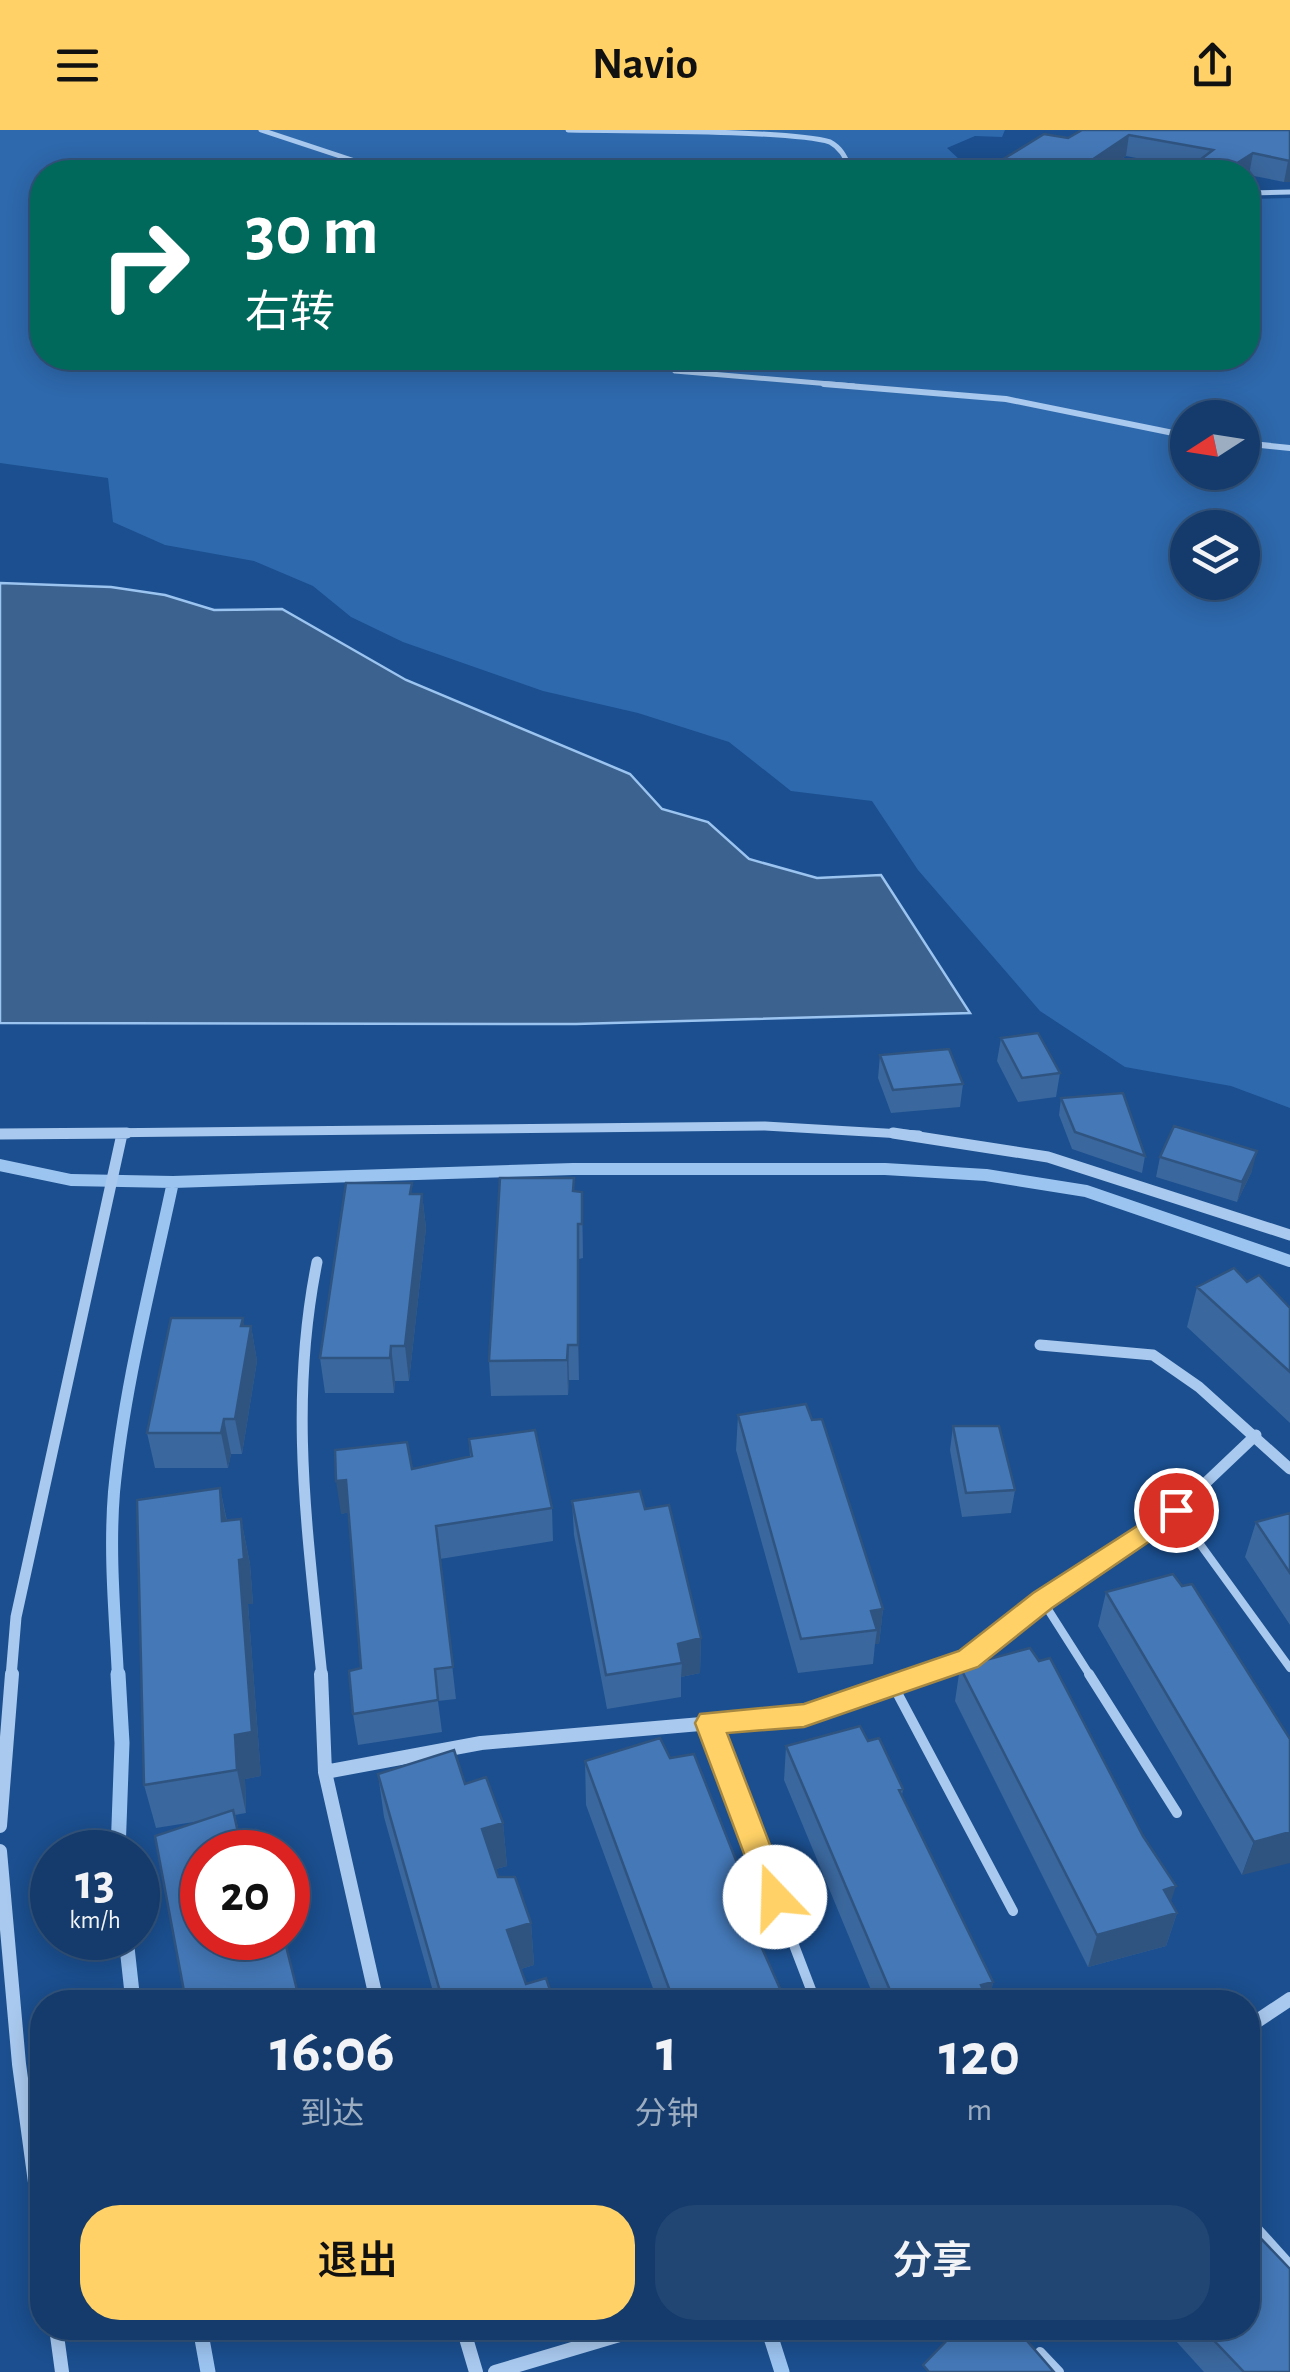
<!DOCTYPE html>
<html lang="zh">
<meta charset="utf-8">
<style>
:root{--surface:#143b6b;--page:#214673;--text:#f1f3f6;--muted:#9dadc1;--line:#33557e;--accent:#ffd166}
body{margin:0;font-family:"Alegreya Sans","Noto Sans SC",sans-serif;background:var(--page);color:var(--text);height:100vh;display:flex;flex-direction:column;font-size:38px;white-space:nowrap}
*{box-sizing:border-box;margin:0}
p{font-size:32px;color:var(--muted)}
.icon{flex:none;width:55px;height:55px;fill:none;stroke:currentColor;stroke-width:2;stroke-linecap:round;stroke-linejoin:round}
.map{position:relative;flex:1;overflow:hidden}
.drawer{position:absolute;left:30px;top:1860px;width:1230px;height:350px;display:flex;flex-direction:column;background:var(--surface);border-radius:40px;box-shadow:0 5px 25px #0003,0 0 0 2px var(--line)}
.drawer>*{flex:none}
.banner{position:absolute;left:30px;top:30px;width:1230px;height:210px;border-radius:40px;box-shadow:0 5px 25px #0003,0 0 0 2px var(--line);background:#00695c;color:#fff;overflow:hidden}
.needle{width:65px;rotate:258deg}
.controls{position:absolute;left:1170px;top:270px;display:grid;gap:20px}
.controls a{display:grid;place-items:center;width:90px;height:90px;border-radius:50%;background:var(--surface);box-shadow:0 5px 25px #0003,0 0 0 2px var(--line);font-size:50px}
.speed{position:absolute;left:30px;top:1700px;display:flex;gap:20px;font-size:50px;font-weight:700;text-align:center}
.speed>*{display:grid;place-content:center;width:130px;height:130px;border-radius:50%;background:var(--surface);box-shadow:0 5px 25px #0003,0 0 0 2px var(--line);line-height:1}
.speed small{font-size:25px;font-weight:400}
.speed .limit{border:15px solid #d22;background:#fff;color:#111}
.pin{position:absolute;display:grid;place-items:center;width:85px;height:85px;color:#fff;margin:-42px;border:5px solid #fff;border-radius:50%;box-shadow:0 2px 10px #0007}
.me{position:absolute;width:110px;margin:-55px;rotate:339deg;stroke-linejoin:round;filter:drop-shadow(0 0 8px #0008)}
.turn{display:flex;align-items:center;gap:35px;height:210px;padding:0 50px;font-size:45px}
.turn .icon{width:130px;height:130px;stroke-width:2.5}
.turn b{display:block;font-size:70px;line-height:85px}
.eta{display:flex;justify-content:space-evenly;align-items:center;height:170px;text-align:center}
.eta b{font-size:60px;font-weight:600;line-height:70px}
.button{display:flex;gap:20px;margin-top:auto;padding:20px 50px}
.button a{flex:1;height:115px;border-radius:40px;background:var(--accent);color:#111;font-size:40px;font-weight:600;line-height:115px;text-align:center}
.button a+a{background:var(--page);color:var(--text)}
header{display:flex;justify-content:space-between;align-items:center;height:130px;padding:0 50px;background:var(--accent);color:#111;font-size:45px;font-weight:600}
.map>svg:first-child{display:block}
.green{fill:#2e69ad;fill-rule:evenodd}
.water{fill:#3c6290;stroke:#9cc4f0;stroke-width:2.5}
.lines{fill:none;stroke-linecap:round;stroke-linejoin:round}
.stream-far1{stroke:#9cc4f0;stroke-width:12}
.stream{stroke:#9cc4f0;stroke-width:15}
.lane-far1{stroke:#a9c9ee;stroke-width:8}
.lane{stroke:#a9c9ee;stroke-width:10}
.street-far4{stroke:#a9c9ee;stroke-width:5}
.street-far3{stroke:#a9c9ee;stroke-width:6}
.street-far2{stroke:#a9c9ee;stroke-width:9}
.street-far1{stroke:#a9c9ee;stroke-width:11}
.street{stroke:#a9c9ee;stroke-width:14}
.wall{fill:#3a679d}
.shaded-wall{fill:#305480}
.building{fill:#4478b7;stroke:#305480;stroke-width:2.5}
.route{fill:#ffd166;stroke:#a68842;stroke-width:2.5}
</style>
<header><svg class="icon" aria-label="menu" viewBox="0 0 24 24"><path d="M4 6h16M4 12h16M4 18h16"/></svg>Navio<svg class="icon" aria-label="share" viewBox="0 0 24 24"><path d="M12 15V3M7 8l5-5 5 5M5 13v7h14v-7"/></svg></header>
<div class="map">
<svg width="1290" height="2242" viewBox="0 0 1290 2242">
<rect width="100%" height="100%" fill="#1b4f8f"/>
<path class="green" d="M0,0H1005L1002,7L975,6L947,18L973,42H42V228H1248V69L1290,68V978L1231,956L1125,937L1040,881L918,740L872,671L791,661L729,612L638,583L543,561L403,512L351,487L313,456L254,431L165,415L113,392L108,348L0,333ZM1188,288H1242V342H1188ZM1188,398H1242V452H1188Z"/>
<path class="water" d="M0,453L111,457L165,465L214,480L282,479L406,550L630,644L662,679L708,692L749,729L817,748L881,745L970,883L576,894L0,893Z"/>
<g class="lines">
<path class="stream-far1" d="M0,1035L71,1050L173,1052L573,1039H885L986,1045L1086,1061L1290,1131
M118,1547C115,1486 109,1424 114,1362C124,1258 151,1155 173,1052"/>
<path class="stream" d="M118,1722L122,1613L118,1544
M126,1808L133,1872
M200,2198L208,2242
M768,2198L782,2242"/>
<path class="lane-far1" d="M1176,1381L1290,1538
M1042,1470L1091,1547"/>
<path class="lane" d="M1089,1544L1177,1683
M893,1555L1013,1781
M709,1593L815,1870
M1253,2094L1290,2135
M1040,2222L1059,2242"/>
<path class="street-far4" d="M261,0L364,34L447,42
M568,0C621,1 790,0 830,12C843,19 846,30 852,42
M1248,63L1290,62
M660,228L675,241L854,256"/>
<path class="street-far3" d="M824,254L1006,269L1188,306
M1242,313L1290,318"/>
<path class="street-far2" d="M0,1004L765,996L919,1005"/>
<path class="street-far1" d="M893,1003L1048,1027L1290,1105
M0,1004L127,1003
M317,1132C288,1276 308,1403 322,1547
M1040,1215L1153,1225L1199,1257L1290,1339
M11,1547L16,1487L122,1004
M918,1547L969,1530L1042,1470L1176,1381L1256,1305"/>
<path class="street" d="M321,1544L325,1642L377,1872
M325,1642L481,1613L804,1585L926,1544
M0,1696L12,1544
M0,1721L19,1934L42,2104
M1248,1897L1290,1869
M56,2198L62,2242
M463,2198L476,2242
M495,2242L643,2198"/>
</g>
<path class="wall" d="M1082,0H1290V52H1284L1249,45L1190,38L1126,26L1102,42H999L1000,31L1068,8Z
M1001,908L1060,943L1056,967L1018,972L997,931Z
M880,925L963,954L960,977L891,983L878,948Z
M1061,968L1145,1026L1142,1043L1072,1019L1059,985Z
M1160,1027L1252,1041L1237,1072L1156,1047Z
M574,1061L582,1062L583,1128L579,1129V1250H569L568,1265L491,1266L489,1231Z
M413,1064H422L426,1098L409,1251H395L394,1263H325L320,1228Z
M1247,1152L1290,1178V1293L1187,1197L1197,1157Z
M244,1196H251L257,1231L242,1324H231L228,1338H155L147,1303Z
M738,1285L883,1479L879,1514H875L873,1534L798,1543L736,1320Z
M953,1296L1015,1360L1011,1383L962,1387L950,1320Z
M469,1309L552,1378L553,1411L440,1429L456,1569L438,1571L442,1602L358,1615L353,1584L361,1538L349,1382L341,1384L412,1339L470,1327Z
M220,1358L227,1391L241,1389L250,1434L253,1474H248L261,1646L245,1649L246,1683L235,1685L242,1715L264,1722H202L200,1691L156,1698L144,1655Z
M572,1371L645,1379L701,1508L700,1543L681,1547V1567L607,1579L574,1405Z
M1290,1383V1495L1245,1427L1256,1392Z
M1106,1462L1290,1609L1242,1745L1098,1496Z
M960,1537L1171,1772L1177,1783L1166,1816L1088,1837L955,1571Z
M868,1611L903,1659L902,1665L993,1852L989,1872H876L784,1650L786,1616Z
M585,1631L758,1786L757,1806L786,1872H658L586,1675Z
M378,1644L465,1654L503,1693L507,1736L496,1739L498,1747L531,1793L534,1835L521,1839L526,1854L554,1872H436L384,1687Z
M1180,2198H1248L1290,2242H1204L1175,2210Z"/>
<path class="shaded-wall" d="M1129,5L1126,26L1102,42H1074Z
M1253,23L1249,45L1248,46V42H1223Z
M1288,31H1290V52H1284Z
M1257,1021L1252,1041L1237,1072L1242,1052Z
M422,1064L426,1098L409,1251L405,1216Z
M578,1094L579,1129V1250L578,1215Z
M243,1188L248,1217L251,1196L257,1231L242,1324L235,1289Z
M568,1215L569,1250L568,1265L567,1230Z
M391,1216L395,1251L394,1263L390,1228Z
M224,1289L231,1324L228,1338L221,1303Z
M346,1350L351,1382L341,1384L336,1351Z
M220,1358L229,1403L222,1391Z
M241,1389L250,1434L253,1474H248L261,1646L245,1649L246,1683L237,1640L235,1605L239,1430Z
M883,1479L879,1514H875L877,1500L871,1481Z
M701,1508L700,1543L681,1547L682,1533L678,1514Z
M503,1693L507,1736L486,1742L482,1699Z
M1290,1702V1733L1242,1745L1254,1712Z
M1176,1756L1166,1786L1177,1783L1166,1816L1088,1837L1097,1805L1164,1760Z
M758,1786L755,1828L749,1789Z
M531,1793L534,1835L511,1842L507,1800Z
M993,1852L989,1872L981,1855Z"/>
<path class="building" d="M1082,0H1290V31L1253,23L1223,42H1184L1213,20L1129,5L1074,42H1064L1000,31L1044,4L1068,8Z
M1038,903L1060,943L1022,948L1001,908Z
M949,919L963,954L893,960L880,925Z
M1123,963L1145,1026L1075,1002L1061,968Z
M1174,996L1257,1021L1242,1052L1160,1027Z
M500,1048H574L573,1061L582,1062V1094H578V1215H568L567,1230L489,1231Z
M346,1053H412L410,1064H422L405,1216H391L390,1228H320Z
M1234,1138L1247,1152L1259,1145L1290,1178V1242L1197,1157Z
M171,1188H243L241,1196H251L235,1289H224L221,1303H147Z
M806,1274L812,1290L822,1289L883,1479L871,1481L877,1500L801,1509L738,1285Z
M953,1296H999L1015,1360L966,1363Z
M535,1300L552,1378L436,1396L453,1537L435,1539L438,1570L353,1584L349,1541L361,1538L346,1350L336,1351L335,1320L407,1312L412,1339L472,1326L469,1309Z
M220,1358L222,1391L241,1389L244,1429L239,1430L252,1602L235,1605L237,1640L144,1655L137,1370Z
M640,1361L645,1379L669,1375L701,1508L678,1514L682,1533L606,1545L572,1371Z
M1290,1383V1443L1256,1392Z
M1173,1444L1182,1456L1192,1454L1290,1609V1702L1254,1712L1106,1462Z
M1030,1518L1039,1531L1050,1528L1143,1706L1176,1756L1164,1760L1177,1783L1097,1805L960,1537Z
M860,1596L868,1611L879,1608L903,1659L899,1660L993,1852L981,1855L989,1872H895L786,1616Z
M660,1608L670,1628L694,1624L758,1786L749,1789L786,1872H674L585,1631Z
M454,1620L465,1654L486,1647L503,1693L482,1699L498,1747H515L531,1793L507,1800L526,1854L546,1848L554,1872H443L378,1644Z
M233,1680L241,1716L261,1710L264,1722H202V1808H284L300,1872H186L155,1706Z
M1248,2095L1290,2139V2242H1244L1202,2198H1248Z
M959,2198H1016L1054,2242H929L923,2235Z"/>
<path class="route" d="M1176,1371L1185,1374L1189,1380L1185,1387L1052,1478L978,1537L804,1597L727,1603L790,1767L786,1777L775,1781L764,1777L695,1593L700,1584L804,1574L959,1521L1033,1463Z"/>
</svg>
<div class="controls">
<a><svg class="needle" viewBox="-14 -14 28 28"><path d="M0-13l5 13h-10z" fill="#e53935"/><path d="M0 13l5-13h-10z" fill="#9dadc1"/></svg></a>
<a><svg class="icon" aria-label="layers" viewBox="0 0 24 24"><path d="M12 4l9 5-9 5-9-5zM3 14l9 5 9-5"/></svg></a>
</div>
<div class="speed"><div>13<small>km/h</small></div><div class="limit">20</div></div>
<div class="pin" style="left:1176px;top:1380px;background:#d93025"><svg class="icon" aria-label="arrive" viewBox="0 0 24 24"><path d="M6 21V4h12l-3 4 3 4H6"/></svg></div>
<svg class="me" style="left:775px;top:1767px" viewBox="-20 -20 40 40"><circle r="19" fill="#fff"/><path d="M0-13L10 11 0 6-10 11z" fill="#ffd166"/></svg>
<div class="banner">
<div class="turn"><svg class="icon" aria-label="right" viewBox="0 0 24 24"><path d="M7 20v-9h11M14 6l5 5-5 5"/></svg><div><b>30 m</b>右转</div></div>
</div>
<section class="drawer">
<div class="eta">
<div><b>16:06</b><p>到达</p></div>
<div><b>1</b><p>分钟</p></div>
<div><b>120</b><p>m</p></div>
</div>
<div class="button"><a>退出</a><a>分享</a></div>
</section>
</div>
